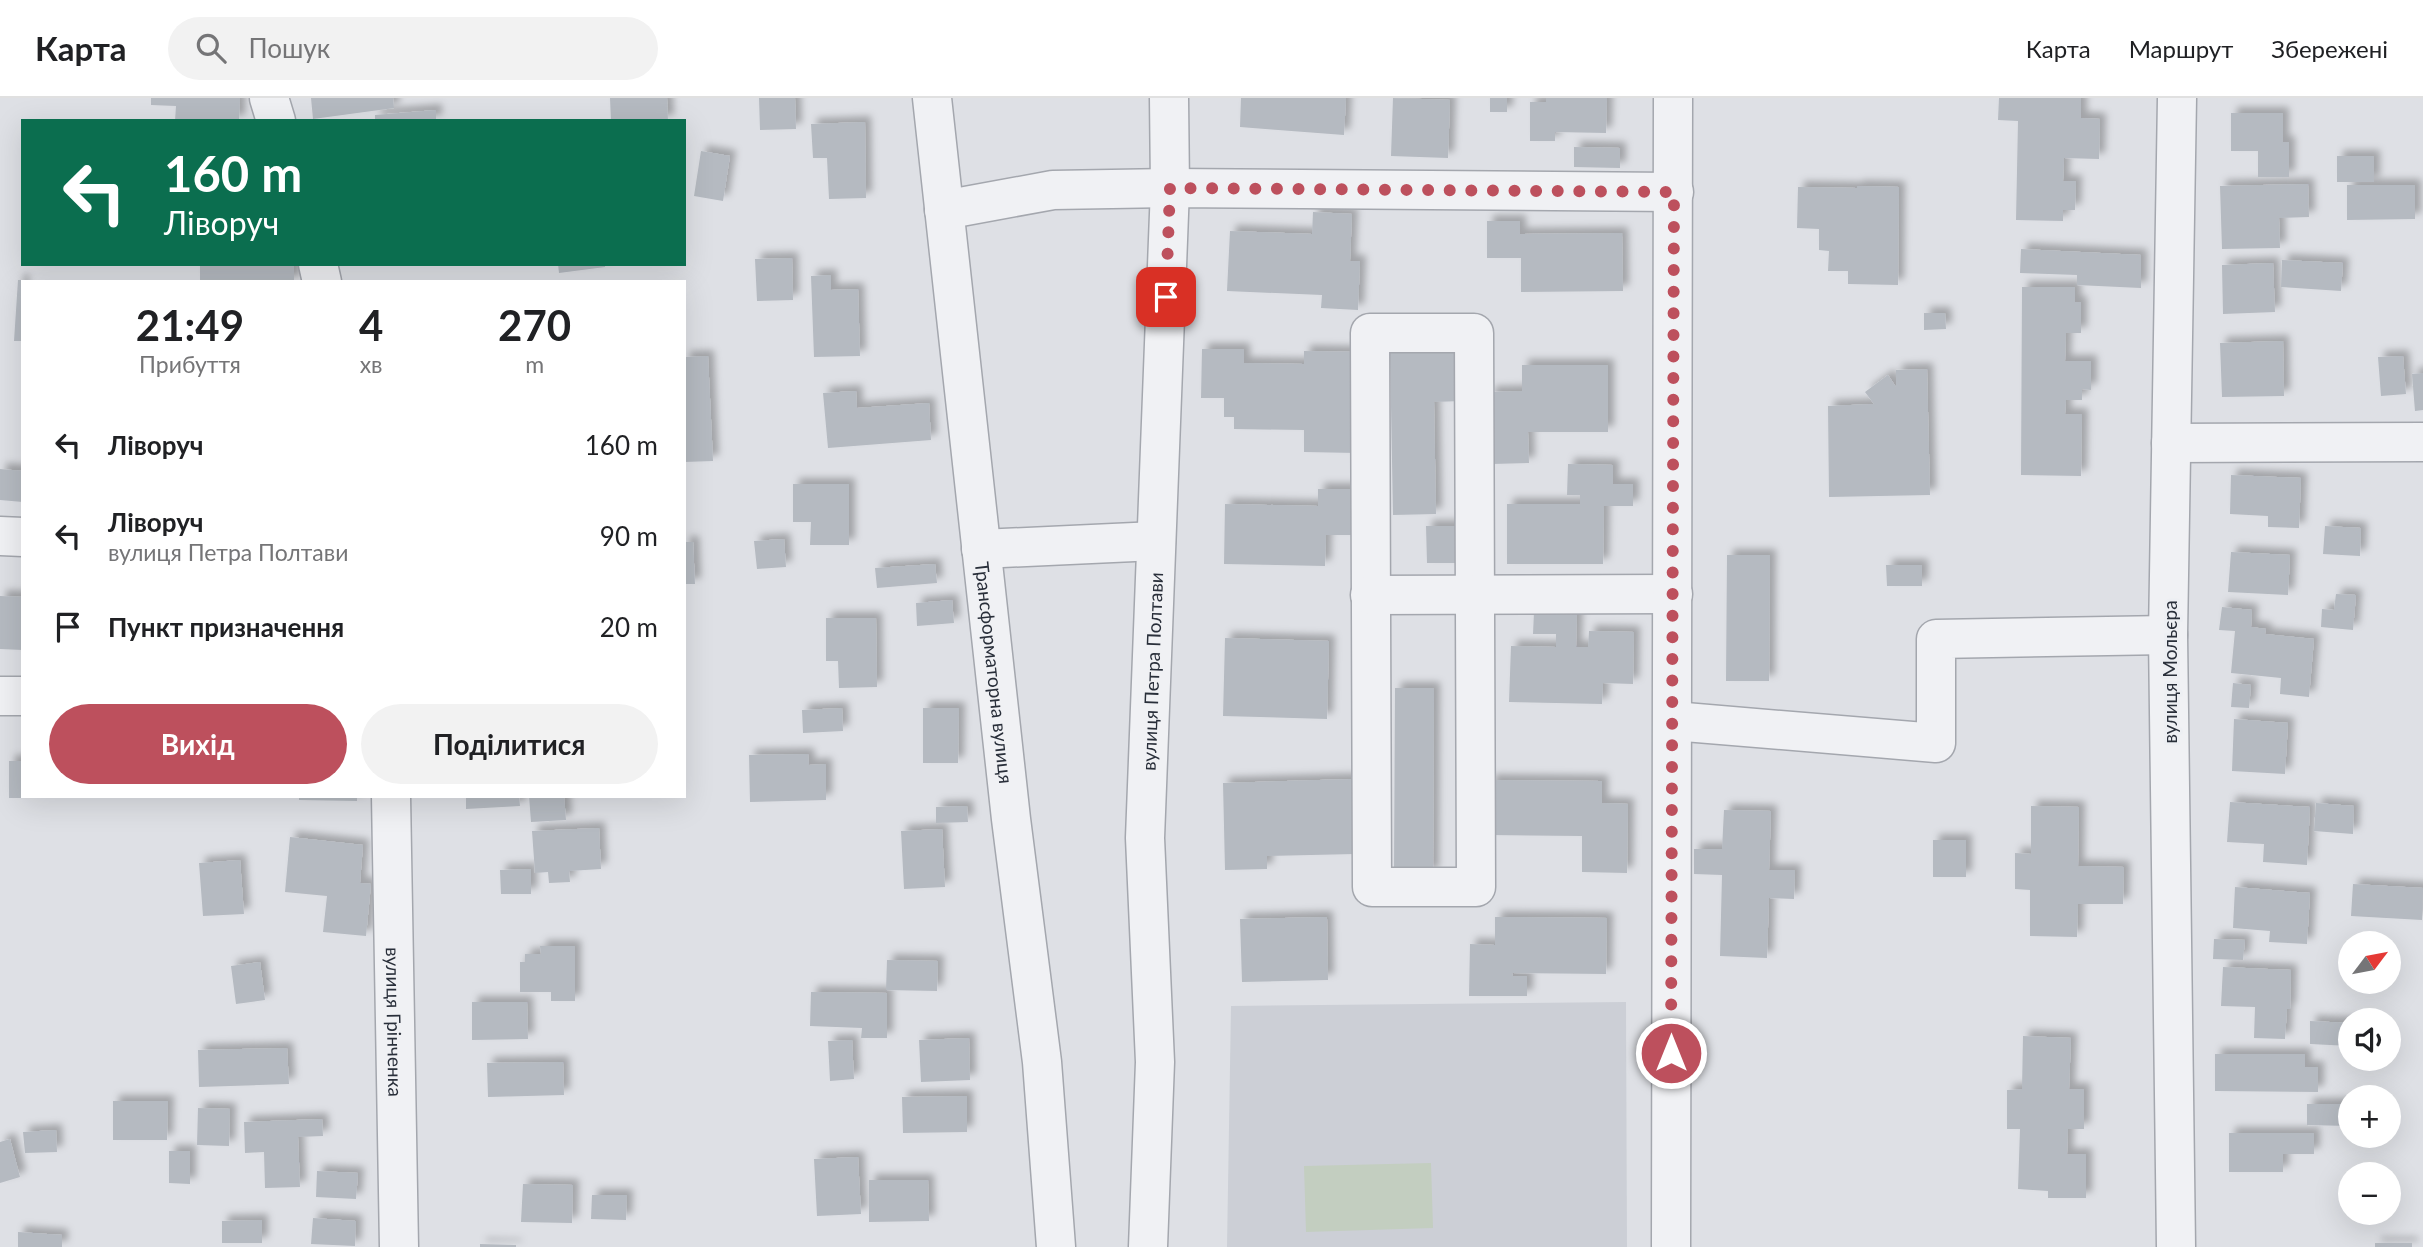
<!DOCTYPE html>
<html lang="uk">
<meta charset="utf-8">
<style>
:root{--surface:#fff;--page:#f2f2f2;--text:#202124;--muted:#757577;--line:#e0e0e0;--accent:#bd505d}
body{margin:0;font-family:Lato,sans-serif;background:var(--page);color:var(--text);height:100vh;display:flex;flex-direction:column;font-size:26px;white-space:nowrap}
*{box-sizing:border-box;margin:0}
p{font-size:23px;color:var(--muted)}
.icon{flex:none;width:38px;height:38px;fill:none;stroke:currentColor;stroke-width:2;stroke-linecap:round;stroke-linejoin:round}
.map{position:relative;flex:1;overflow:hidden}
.sheet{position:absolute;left:21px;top:182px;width:665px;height:518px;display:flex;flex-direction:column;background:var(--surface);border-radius:0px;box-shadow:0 7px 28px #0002}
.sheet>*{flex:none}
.banner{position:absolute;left:21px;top:21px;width:665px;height:147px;border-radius:0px;box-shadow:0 7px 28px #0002;background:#0b6e4f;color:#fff;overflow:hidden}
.needle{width:46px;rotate:58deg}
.controls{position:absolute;left:2338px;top:833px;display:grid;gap:14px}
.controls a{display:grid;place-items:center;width:63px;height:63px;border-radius:50%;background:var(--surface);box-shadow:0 7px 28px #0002;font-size:35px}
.pin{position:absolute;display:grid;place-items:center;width:60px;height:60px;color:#fff;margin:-30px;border-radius:14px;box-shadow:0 4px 10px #0006}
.me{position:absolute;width:77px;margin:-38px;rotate:0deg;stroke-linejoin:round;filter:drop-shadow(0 0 5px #0008)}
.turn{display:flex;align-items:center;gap:24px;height:147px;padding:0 28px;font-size:32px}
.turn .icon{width:91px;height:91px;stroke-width:2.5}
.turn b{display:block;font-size:49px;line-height:60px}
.eta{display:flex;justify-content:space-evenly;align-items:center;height:119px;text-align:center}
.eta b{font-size:42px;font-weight:700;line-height:49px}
.action{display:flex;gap:14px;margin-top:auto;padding:14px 28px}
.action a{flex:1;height:80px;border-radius:42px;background:var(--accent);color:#fff;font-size:28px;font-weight:700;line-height:80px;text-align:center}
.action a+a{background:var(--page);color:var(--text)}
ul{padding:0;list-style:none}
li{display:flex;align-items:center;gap:21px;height:91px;padding:0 28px}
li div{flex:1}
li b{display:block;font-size:26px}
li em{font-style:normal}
header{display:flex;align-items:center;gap:42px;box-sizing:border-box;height:98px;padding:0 35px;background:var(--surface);border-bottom:2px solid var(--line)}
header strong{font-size:33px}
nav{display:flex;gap:38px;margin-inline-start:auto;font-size:24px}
.search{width:490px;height:63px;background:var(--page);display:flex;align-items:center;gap:18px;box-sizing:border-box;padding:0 24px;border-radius:38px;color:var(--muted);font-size:26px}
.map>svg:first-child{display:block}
.built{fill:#cccfd6}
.green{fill:#c3cec0}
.building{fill:#b5bac1;filter:url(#shadow)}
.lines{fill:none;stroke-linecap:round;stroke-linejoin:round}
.minor-casing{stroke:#a4a7ae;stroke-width:41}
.minor{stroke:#f0f1f4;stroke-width:38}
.route{stroke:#bd505d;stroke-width:12;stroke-dasharray:0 21.6}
.labels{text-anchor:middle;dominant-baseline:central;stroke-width:6;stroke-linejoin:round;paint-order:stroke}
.street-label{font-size:19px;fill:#292f3a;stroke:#edeff3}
</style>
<header>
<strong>Карта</strong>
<div class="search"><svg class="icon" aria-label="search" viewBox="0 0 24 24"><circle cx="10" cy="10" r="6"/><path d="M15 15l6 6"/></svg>Пошук</div>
<nav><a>Карта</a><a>Маршрут</a><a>Збережені</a></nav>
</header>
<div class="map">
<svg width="2423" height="1149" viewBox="0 0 2423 1149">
<defs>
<filter id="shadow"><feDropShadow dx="6" dy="-6" stdDeviation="3.5" flood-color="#0004"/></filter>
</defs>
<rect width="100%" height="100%" fill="#dee0e5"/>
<path class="built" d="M1626,904L1627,1149H1227L1231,908Z"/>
<path class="green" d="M1431,1065L1433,1130L1306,1134L1304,1068Z"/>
<path class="building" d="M151,0H240L239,23H175L176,8L151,7Z
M311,0H393L394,10L313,21Z
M610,0H667L668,23H611Z
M759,0H795L796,31L760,32Z
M1241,0H1346L1344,37L1240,29Z
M1393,0L1450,2L1448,60L1391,58Z
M1490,0H1507V14H1490Z
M1546,0H1607L1606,35L1555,34V43H1530V4H1546Z
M1999,0H2081V20L2100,21L2099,61L2064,60L2063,83H2076L2075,112H2063V123L2016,122L2018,23L1998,22Z
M436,12V23H375V17Z
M2231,15H2283V44H2289V79H2258V53H2231Z
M865,24L866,100L829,101L827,60H813L811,26Z
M1574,49L1620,50V70L1574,69Z
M701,53L730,58L723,103L694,98Z
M2337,58H2374V84H2337Z
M2308,86L2309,119L2279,120L2280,150L2222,151L2220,88Z
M2347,87H2415V121L2347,122Z
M1857,88L1899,89L1898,187L1848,186V173H1828L1829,153L1819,152V131L1797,130L1798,89L1857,90Z
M1313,114L1352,116L1350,163H1360L1358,212L1321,210L1322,197L1227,193L1230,133L1312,136Z
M1487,123H1520V136L1622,135L1623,193L1521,194V160H1487Z
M2021,151L2141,157V190L2077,187V177L2020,175Z
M792,160L793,202L757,203L755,161Z
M2282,162L2343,165L2341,193L2281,189Z
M2273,165L2275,214L2223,216L2222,167Z
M200,166H294V184H200Z
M558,166H605V169L559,175Z
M831,177V192L858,191L860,258L814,259L811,178Z
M18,182H23V243H14Z
M2022,189H2075V204H2081V235H2066L2065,263H2091V292L2082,291V302H2066L2065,316H2082L2081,378L2021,377Z
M1924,215H1945L1946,231L1924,232Z
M2283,243L2284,298L2222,299L2220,245Z
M1202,251H1244V265L1304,266V253L1358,254L1357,355L1304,354V332L1234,331V319H1224V300H1201Z
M1460,253L1461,303L1434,304L1436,416L1393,417L1390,254Z
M708,258L713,363L684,364V259Z
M2403,258L2406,296L2381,298L2378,259Z
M1522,267H1608V334H1528L1529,365L1492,366L1489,294L1522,293Z
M1927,271L1930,397L1829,399L1828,308L1874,306L1865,294L1888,277L1896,289V272Z
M2423,275V312L2415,313L2412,276Z
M856,293L857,310L929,305L931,342L828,350L823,295Z
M1568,366L1613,367V386H1633V408H1604L1603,466H1507V406H1580V397H1567Z
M0,371L23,373V404L0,402Z
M2231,377L2301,380L2299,430L2268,429V418L2230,416Z
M793,386H849V447H810L811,424H793Z
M1318,391H1351L1352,437H1326L1325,468L1224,466L1225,406L1318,408Z
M1426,428H1463V465H1427Z
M2325,428L2361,430L2360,458L2323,456Z
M784,441L786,469L757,471L754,443Z
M684,444H693L695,486H684Z
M2231,454L2290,457L2288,497L2228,494Z
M1727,457H1770L1769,583H1726Z
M935,466L937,485L877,490L875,470Z
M1886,467H1922V488H1887Z
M2336,496L2356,497L2353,532L2321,529L2322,511L2334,512Z
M0,498L23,499V552L0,551Z
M952,502L954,525L917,528L916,505Z
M2222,509L2252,512L2251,529L2266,531L2265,536L2314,541L2309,599L2280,596L2281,580L2231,575L2235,533L2219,532Z
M1534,514H1577L1576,549H1588L1589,533L1634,534L1633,586L1603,585L1602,606L1509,604L1511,548L1556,549V536H1533Z
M826,520H876L877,589L839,590L838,563H826Z
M1225,540L1329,543L1327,621L1223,618Z
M2233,585L2251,587L2249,610L2231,609Z
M1395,590H1434L1433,776H1394Z
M842,610L843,633L803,635L802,612Z
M923,610H959L958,665H923Z
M2234,621L2288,625L2285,676L2232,673Z
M808,656L809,667L826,666V702L750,704L749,657Z
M9,663H23V700H9Z
M1353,681L1355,756L1267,758V771L1225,772L1223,685Z
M1489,682L1602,683V705L1628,706L1627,775L1582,774V738L1489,737Z
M299,698H357V703L299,702Z
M466,698H519L520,708L466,711Z
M529,698H564L566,722L531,724Z
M2230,704L2310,709L2307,767L2263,764L2264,746L2227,744Z
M2316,705L2354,708L2353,736L2314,733Z
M967,708L968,724L936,725V709Z
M2031,708L2079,709L2078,768L2124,769L2123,806H2078L2077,839L2030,838V792L2015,791V755L2031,756Z
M1724,712L1771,713L1769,772H1795L1794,801L1769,800L1767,860L1720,858L1722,777L1694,776V751H1722Z
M599,730L601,771L569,773L570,784L549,785L548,774L535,775L532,733Z
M942,731L945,789L904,791L901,733Z
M290,739L363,747L360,785L371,786L366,838L323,834L327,798L285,794Z
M1933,742H1966V779H1933Z
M240,762L244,816L203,818L199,765Z
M531,771V796H501L500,772Z
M2353,786L2423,790L2422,822L2351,818Z
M2235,789L2310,795L2307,846L2269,844L2270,833L2233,830Z
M1327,819L1328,882L1242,884L1240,821Z
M1495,819L1607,820L1606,876L1512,875L1513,878H1527V898H1469L1470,846L1495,847Z
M2214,841L2245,842L2243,862L2213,861Z
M540,848H575V903H551V894H520V864H525V856H541Z
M887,862L938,863L937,893L886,892Z
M260,864L265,902L236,906L231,868Z
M2223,869L2291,872L2290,911H2287L2285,941L2254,940L2255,909L2221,908Z
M811,894L887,895V940H861L862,930L810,928Z
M472,904H527L528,941L472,942Z
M2310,923L2350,925V948L2310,946Z
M2023,938L2071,940L2069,991H2084V1031H2068L2067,1056H2086V1100H2048V1093L2018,1091L2020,1031H2007V992L2022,991Z
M969,940L970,982L921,984L919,942Z
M852,942L854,981L830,983L828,943Z
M287,950L289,986L199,989L198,952Z
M2215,956H2305V969H2318V994L2215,993Z
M563,964L564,997L488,999L487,965Z
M967,998V1034L903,1035L902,999Z
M113,1003H168L167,1042H113Z
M2307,1006H2350V1028L2307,1027Z
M198,1010L230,1011L229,1048L197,1047Z
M322,1021L323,1038L298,1039L300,1089L265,1090L264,1054L245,1055L244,1024Z
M56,1032L57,1054L25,1055L23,1034Z
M2229,1035H2314V1056H2283V1074H2229Z
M10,1041L20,1079L0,1085V1044Z
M169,1053H190V1086L169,1085Z
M858,1059L861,1116L817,1118L814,1061Z
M317,1073L358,1075L356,1101L316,1099Z
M869,1082H928L929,1123L869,1124Z
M523,1086L573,1087L572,1125L521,1124Z
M592,1097H627L626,1122L591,1121Z
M313,1120L356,1123L355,1148L311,1146Z
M262,1122V1145H222V1123Z
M18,1134L62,1137V1149H18Z
M2375,1145H2412V1149H2375Z
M480,1146L516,1147V1149H480Z"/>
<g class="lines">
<defs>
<g id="minor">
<path d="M269,0L276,23"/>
<path id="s1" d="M932,0L1011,721L1042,964L1056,1149"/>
<path d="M944,112L1053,92L1170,90L1674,94"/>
<path d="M318,166L322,184"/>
<path d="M1370,235H1474L1476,789H1372Z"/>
<path d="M2171,345L2423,344"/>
<path d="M0,438L23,439"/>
<path d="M981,451L1156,443"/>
<path d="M1370,497L1673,496"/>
<path d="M0,598H23"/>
<path d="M1673,623L1936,645V541L2168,537"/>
<path id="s2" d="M391,698L399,1149"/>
<path id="s3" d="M1148,1149L1155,964L1145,740L1170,90L1169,0"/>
<path d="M1671,1149L1673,0"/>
<path d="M2176,1149L2168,537L2177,0"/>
</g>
</defs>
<use href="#minor" class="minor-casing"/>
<use href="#minor" class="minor"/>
</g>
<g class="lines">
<path class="route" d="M1166,199L1170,90L1674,94L1671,955"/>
</g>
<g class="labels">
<g class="street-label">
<text stroke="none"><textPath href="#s1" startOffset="578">Трансформаторна вулиця</textPath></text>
<text transform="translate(2169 574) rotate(-90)">вулиця Мольєра</text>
<text stroke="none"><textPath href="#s3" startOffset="576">вулиця Петра Полтави</textPath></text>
<text stroke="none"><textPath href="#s2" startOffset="226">вулиця Грінченка</textPath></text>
</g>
</g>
</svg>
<div class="controls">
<a><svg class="needle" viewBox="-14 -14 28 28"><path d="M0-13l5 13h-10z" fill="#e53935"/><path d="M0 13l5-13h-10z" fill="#757577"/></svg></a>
<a><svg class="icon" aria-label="sound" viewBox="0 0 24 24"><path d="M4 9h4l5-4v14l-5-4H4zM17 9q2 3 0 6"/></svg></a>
<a>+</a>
<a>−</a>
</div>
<div class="pin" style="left:1166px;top:199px;background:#d93025"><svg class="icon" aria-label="arrive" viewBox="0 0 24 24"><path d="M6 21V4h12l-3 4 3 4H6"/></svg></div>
<svg class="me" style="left:1671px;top:955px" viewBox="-20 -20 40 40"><circle r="17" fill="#bd505d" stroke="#fff" stroke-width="3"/><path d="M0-11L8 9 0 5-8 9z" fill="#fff"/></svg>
<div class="banner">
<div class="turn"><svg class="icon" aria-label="left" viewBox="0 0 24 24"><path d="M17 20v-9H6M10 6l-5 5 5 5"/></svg><div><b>160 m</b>Ліворуч</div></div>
</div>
<section class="sheet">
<div class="eta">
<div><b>21:49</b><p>Прибуття</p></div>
<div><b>4</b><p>хв</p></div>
<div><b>270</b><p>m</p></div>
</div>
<ul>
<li><svg class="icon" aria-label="left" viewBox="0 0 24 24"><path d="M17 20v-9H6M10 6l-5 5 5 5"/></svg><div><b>Ліворуч</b></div><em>160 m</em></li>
<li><svg class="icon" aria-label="left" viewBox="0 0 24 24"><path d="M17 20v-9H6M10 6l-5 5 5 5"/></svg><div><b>Ліворуч</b><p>вулиця Петра Полтави</p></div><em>90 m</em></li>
<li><svg class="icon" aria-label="arrive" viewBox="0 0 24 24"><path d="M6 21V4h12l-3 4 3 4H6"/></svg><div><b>Пункт призначення</b></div><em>20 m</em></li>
</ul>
<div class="action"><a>Вихід</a><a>Поділитися</a></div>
</section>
</div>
